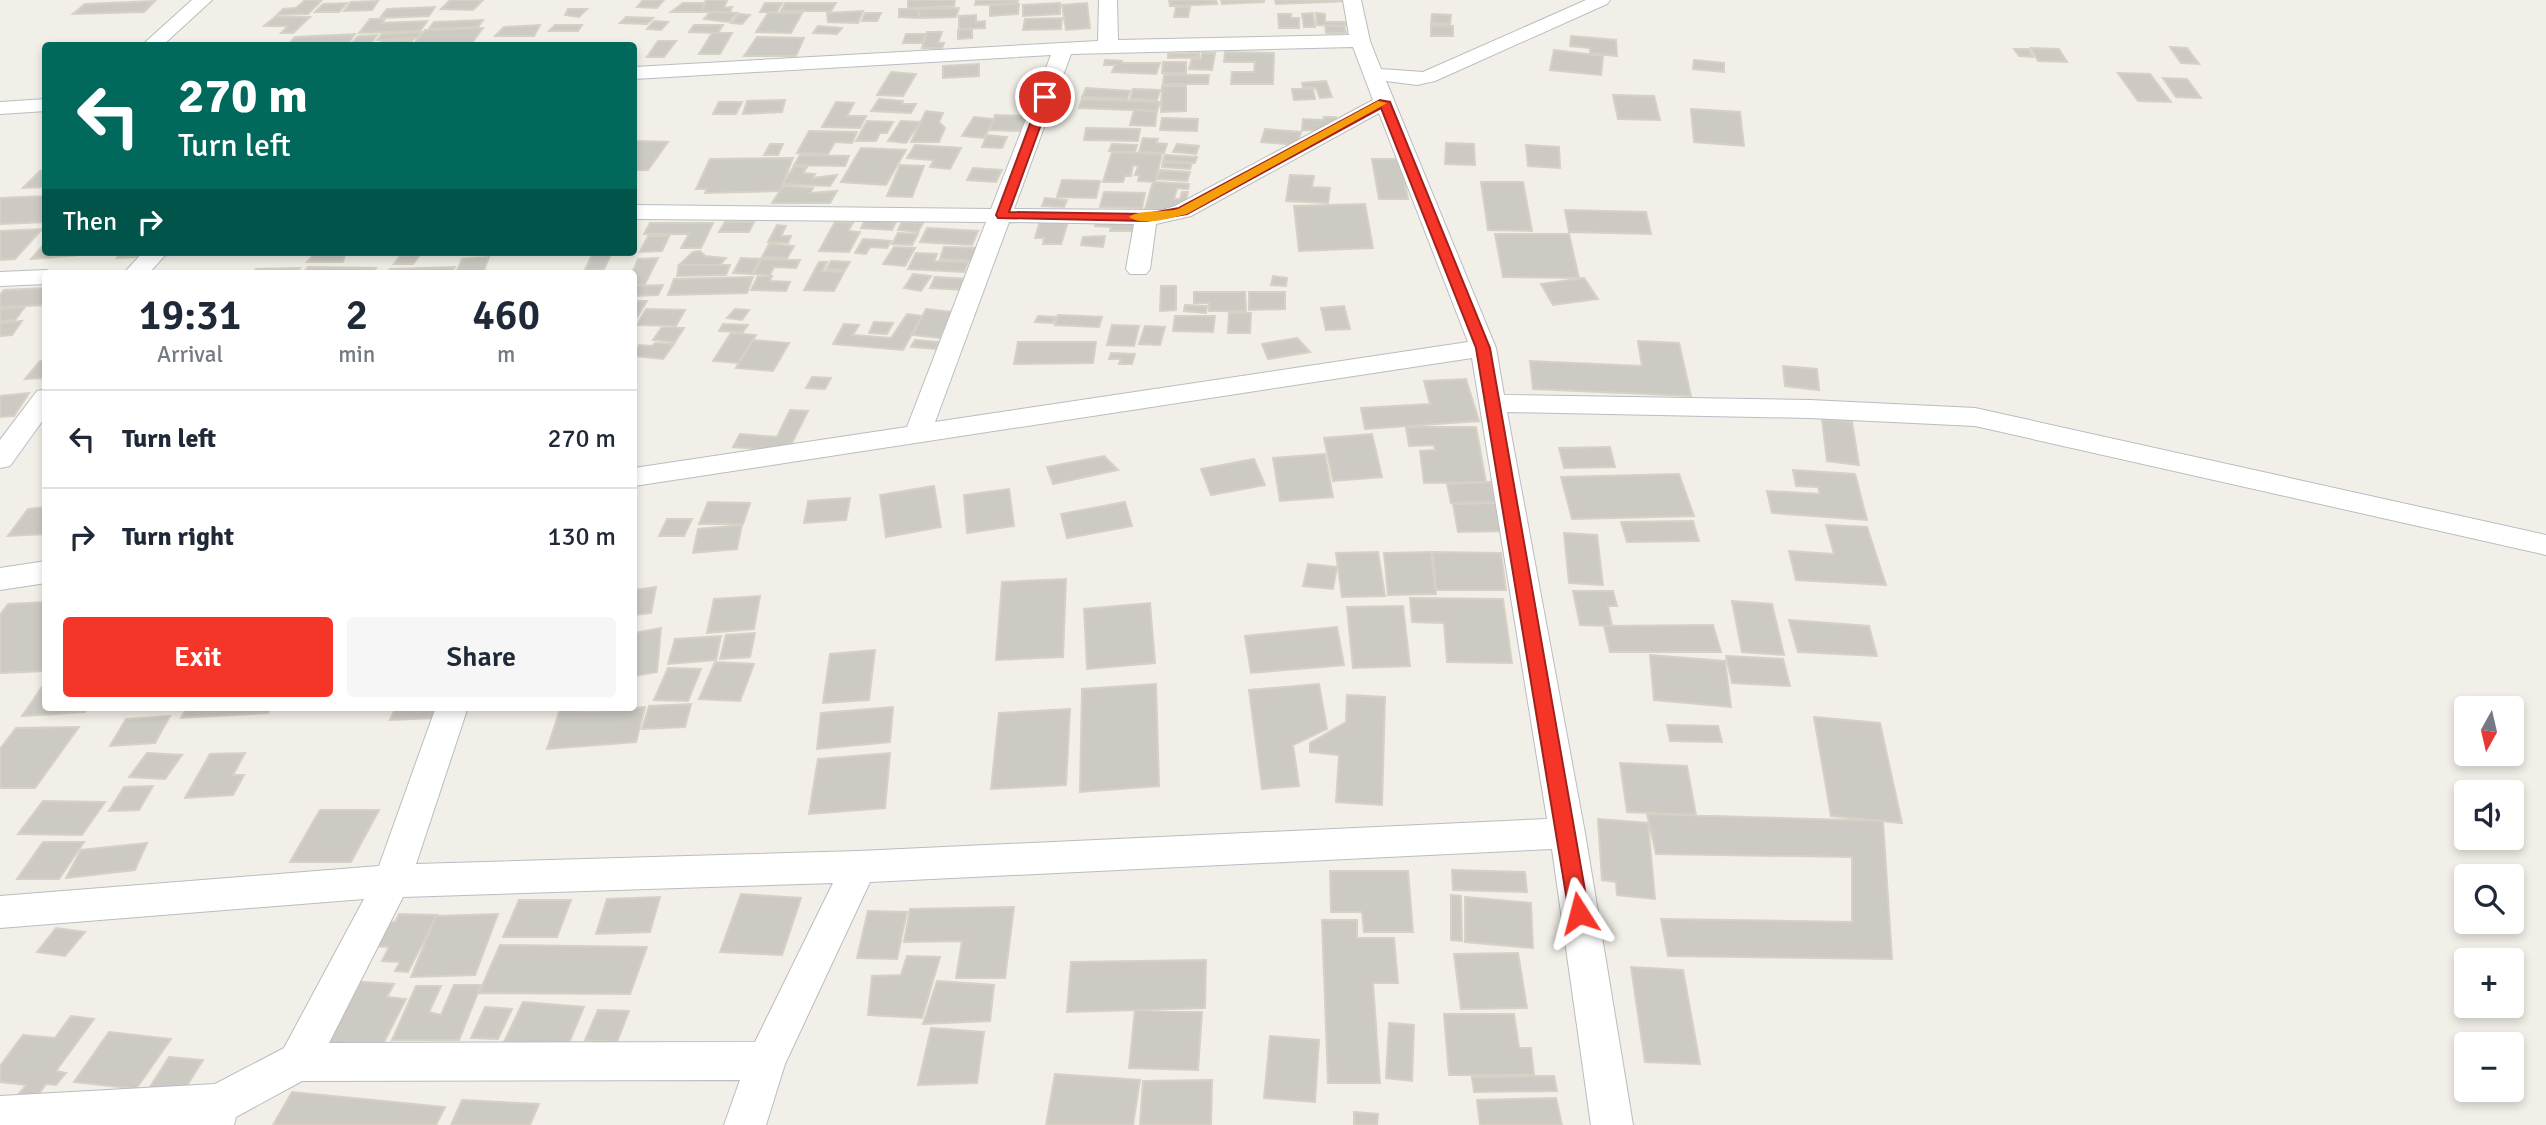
<!DOCTYPE html>
<meta charset="utf-8">
<style>
:root{--surface:#fff;--page:#f6f6f7;--text:#1f2937;--muted:#747a83;--line:#e0e1e3;--accent:#f63529}
body{margin:0;font-family:Signika,sans-serif;background:var(--page);color:var(--text);height:100vh;display:flex;flex-direction:column;font-size:26px;white-space:nowrap}
*{box-sizing:border-box;margin:0}
p{font-size:23px;color:var(--muted)}
.icon{flex:none;width:38px;height:38px;fill:none;stroke:currentColor;stroke-width:2;stroke-linecap:round;stroke-linejoin:round}
.map{position:relative;flex:1;overflow:hidden}
.panel{position:absolute;left:42px;top:270px;width:595px;height:441px;display:flex;flex-direction:column;background:var(--surface);border-radius:7px;box-shadow:0 4px 10px #0003}
.panel>*{flex:none}
.banner{position:absolute;left:42px;top:42px;width:595px;height:214px;border-radius:7px;box-shadow:0 4px 10px #0003;background:#00695c;color:#fff;overflow:hidden}
.needle{width:46px;rotate:188deg}
.controls{position:absolute;left:2454px;top:696px;display:grid;gap:14px}
.controls a{display:grid;place-items:center;width:70px;height:70px;border-radius:7px;background:var(--surface);box-shadow:0 4px 10px #0003;font-size:35px}
.pin{position:absolute;display:grid;place-items:center;width:60px;height:60px;color:#fff;margin:-30px;border:4px solid #fff;border-radius:50%;box-shadow:0 2px 7px #0007}
.me{position:absolute;width:77px;margin:-38px;rotate:351deg;stroke-linejoin:round;filter:drop-shadow(0 0 5px #0008)}
.turn{display:flex;align-items:center;gap:24px;height:147px;padding:0 21px;font-size:32px}
.turn .icon{width:91px;height:91px;stroke-width:2.5}
.turn b{display:block;font-size:49px;line-height:60px}
.then{display:flex;align-items:center;height:66px;padding:0 21px;background:#0003;gap:14px;font-size:26px}
.eta{display:flex;justify-content:space-evenly;align-items:center;height:119px;text-align:center}
.eta b{font-size:42px;font-weight:600;line-height:49px}
.action{display:flex;gap:14px;margin-top:auto;padding:14px 21px}
.action a{flex:1;height:80px;border-radius:7px;background:var(--accent);color:#fff;font-size:28px;font-weight:600;line-height:80px;text-align:center}
.action a+a{background:var(--page);color:var(--text)}
ul{padding:0;list-style:none}
li{display:flex;align-items:center;gap:21px;height:98px;padding:0 21px;border-top:2px solid var(--line)}
li div{flex:1}
li b{display:block;font-size:26px}
li em{font-style:normal}
.map>svg:first-child{display:block}
.building{fill:#cdcac4;stroke:#d7d1c5;stroke-width:2}
.lines{fill:none;stroke-linecap:round;stroke-linejoin:round}
.street-casing{stroke:#b9bdc1;stroke-width:2}
.street{fill:#fff;fill-rule:evenodd}
.route{fill:#f63529;stroke:#a0221b;stroke-width:2}
.slow{fill:#f59e0b}
</style>
<div class="map">
<svg width="2546" height="1125" viewBox="0 0 2546 1125">
<rect width="100%" height="100%" fill="#f1efe7"/>
<path class="building" d="M305,0H322L308,14L277,15L283,9L296,8Z
M450,0H483L473,10L441,9Z
M643,0H664L657,8L637,7Z
M706,0H727L724,8L732,7L730,12H700Z
M908,0H955L954,6L908,8Z
M976,0H1018L1017,3L975,5Z
M1169,0H1216L1217,4L1170,6Z
M1221,0H1264V2L1222,4Z
M1275,0H1352V1L1276,4Z
M155,1L144,12L73,14L85,4Z
M378,1L372,10L344,11L351,2Z
M347,3L339,12H315L323,4Z
M683,3H706L700,12H671Z
M765,3H782L777,12H760Z
M785,3H836L831,11H781Z
M1060,3V14L1023,16V5Z
M1087,3L1090,28L1066,30L1062,5Z
M1019,4L1018,14L990,16V5Z
M435,7L429,16L380,18L387,9Z
M1176,7H1190L1188,17H1174Z
M959,8L956,17L920,18L917,9Z
M568,9H587L579,17L565,15Z
M899,9H917L920,18L899,17Z
M863,11L858,23L828,22L827,13Z
M710,12L737,13L729,22L704,19Z
M768,13H802L791,33L756,32Z
M865,13H881L877,21H862Z
M1313,13L1315,27H1304L1302,14Z
M1316,13L1325,14V22H1345V26L1317,25Z
M739,14L750,15L742,24L731,23Z
M1278,14H1291V18H1299V28H1279Z
M1432,14L1451,15L1450,24L1431,23Z
M976,15V22L985,21V28L959,29V16Z
M275,17H310L293,33H281L288,26H264Z
M626,17L653,18L647,24L620,23Z
M1062,18L1061,29L1023,30L1025,19Z
M370,19H385L382,23L427,21L420,31L359,33Z
M483,20L478,27L429,29L434,22Z
M654,21L668,22L661,30L647,29Z
M540,25L534,36H495L504,27Z
M555,25H582L578,31H549Z
M694,25H723L718,33L689,32Z
M1431,25L1453,26V36H1431Z
M818,26L842,28L837,34L813,33Z
M1325,26H1344L1346,33H1326Z
M483,28L471,44L413,45L425,30Z
M972,29V38L958,39V30Z
M421,32L417,38L377,40L382,34Z
M927,32H942L938,43H944L942,48H922Z
M712,33H732L720,54H699Z
M355,34L347,45L287,46L295,37Z
M906,34H925L922,43H903Z
M377,35L371,43H352L358,36Z
M1571,36L1616,40L1617,56L1590,53V48L1570,46Z
M757,37L804,38L796,56H744Z
M413,40L409,46H378L382,41Z
M658,41H676L664,57H647Z
M2170,47L2187,48L2199,64L2181,63Z
M2031,48L2059,49L2067,62L2038,61Z
M2014,49H2029L2033,57L2019,56Z
M1554,50L1603,56L1601,75L1550,70Z
M1225,52L1274,53L1273,84H1231L1232,72H1254L1255,62H1224Z
M1199,53V57L1168,58V54Z
M1202,53H1215L1212,70L1189,69L1192,58L1201,59Z
M1105,60L1122,61L1121,63H1160L1156,74L1112,72L1115,65H1104Z
M1694,60L1724,63V72L1693,69Z
M1163,62H1186V73H1162Z
M979,64V76L943,78V66Z
M891,72L916,74L903,96L877,95Z
M2118,73L2150,74L2171,102L2138,101Z
M1164,75H1209L1208,84H1163Z
M2163,78L2187,79L2201,98L2176,97Z
M1326,81L1332,97L1320,98L1316,88L1303,87L1302,83Z
M1162,86H1186V111L1161,112Z
M1086,88L1130,91L1127,99L1082,97Z
M1133,89L1160,90L1157,100L1130,99Z
M1292,89H1313L1315,99L1294,100Z
M1613,95L1654,96L1660,120L1618,119Z
M879,99L903,101L901,104H916L911,113L871,111Z
M1082,99L1160,102L1157,111L1079,108Z
M785,100L782,112L743,114L747,101Z
M719,102H742L736,114H713Z
M836,102L854,103L847,116H866L860,128L822,127Z
M1691,109L1740,112L1744,146L1694,142Z
M1134,110L1157,111L1155,126L1130,125Z
M926,111L943,113L939,122L945,128L939,142H911Z
M995,115L1026,116L1021,131L990,130Z
M974,117L994,119L984,138L962,136Z
M1324,117H1336L1335,131L1302,130L1303,119L1323,120Z
M1162,118L1198,119L1197,131L1160,130Z
M867,121L893,122L887,133H880L876,141H856Z
M901,121L920,122L906,143L888,141Z
M1086,128L1140,129L1138,141L1084,140Z
M1265,129L1301,132L1297,145L1261,142Z
M809,131L857,132L852,143L835,142L828,154L797,153Z
M987,135L1007,137L1002,148L982,147Z
M1143,138L1158,139L1156,143L1167,144L1164,153L1139,152Z
M634,141L668,142L648,170H634Z
M1446,143L1474,144L1475,165L1445,164Z
M770,144H783L778,155H764Z
M1112,144L1137,145L1135,152L1109,151Z
M1177,144L1199,146L1196,154L1173,152Z
M915,145L961,148L950,169L930,167L934,160L907,158Z
M1526,145L1559,147L1560,168L1528,166Z
M861,148L906,150L886,185L841,182Z
M1112,152L1162,154L1155,182L1138,181L1139,175H1135L1138,166L1133,165L1131,176H1125L1123,182H1103Z
M800,155L849,156L845,166L794,165Z
M1165,155L1197,157L1195,163L1163,161Z
M793,158L780,191L705,193L707,189H696L710,159Z
M1372,159H1400L1408,199H1379Z
M1163,162L1192,163L1190,169L1162,167Z
M900,165L924,166L912,197L887,196Z
M794,166L807,167L803,173L815,174L813,178L837,175L830,186L783,184Z
M973,168L1002,170L996,182L967,180Z
M46,170V187L23,188L40,171Z
M1160,170L1190,172L1187,181L1157,179Z
M1290,175L1314,176L1312,187L1330,188L1328,203L1286,201Z
M1062,180L1100,181L1096,198L1057,197Z
M1153,182L1189,184L1188,189L1177,188L1174,199H1180L1182,192H1188L1183,211L1145,209Z
M1481,182H1523L1532,231L1488,230Z
M783,186L813,188L810,193L837,191L830,203H772Z
M1104,192L1145,193L1142,208L1100,207Z
M46,196V222L0,224V198Z
M1045,198L1067,200L1064,207L1042,206Z
M1365,204L1373,248L1299,251L1294,206Z
M1565,210L1646,212L1651,234L1569,232Z
M1098,219L1135,220L1132,231H1110L1111,227L1095,226Z
M865,220L896,222L892,230L861,228Z
M1040,221L1068,222L1061,244H1043L1044,238H1035Z
M725,222H754L749,232H719Z
M835,222L853,223L848,231L860,232L849,252L819,251Z
M902,222L923,223L918,232L898,230Z
M650,223H713L701,248H681L689,234H644Z
M777,225L786,226L781,236H791L788,243L768,242Z
M927,228L978,231L972,245L920,242Z
M42,229L15,259L0,260V231Z
M898,233L918,234L912,245L892,244Z
M1495,234H1569L1579,278L1503,277Z
M648,236H669L662,251L640,252Z
M1105,236L1103,247L1081,245L1083,237Z
M863,239L891,241L887,248L870,247L866,254L855,253Z
M46,242V252H116L31,259Z
M769,244L794,246L787,258L762,257Z
M894,247L915,248L905,266L883,264Z
M944,247L984,248L979,261L940,259Z
M700,251L705,256L726,258L720,265H679L693,252Z
M121,252H175L173,255L117,258Z
M403,252H422L413,264H394Z
M916,253L937,254L934,261L968,262L964,272L908,269Z
M314,254L345,255L343,262H307Z
M611,254L604,269L585,270L592,255Z
M489,257L483,273H456L462,259Z
M658,258L645,284H634L632,273L638,259Z
M741,258L760,259L752,274L733,273Z
M762,259L800,260L796,268L774,267L770,275L754,274Z
M831,261L850,262L845,270L826,269Z
M819,262H827L822,271L844,272L834,291L804,290Z
M679,265H730L726,275L677,276Z
M308,267L376,268L372,273H303Z
M455,267L451,273H387L390,269Z
M300,268L296,273H253L256,269Z
M913,274L931,276L921,291L904,288Z
M758,276H772L770,281L790,282L786,291L751,290Z
M1273,276L1287,278L1286,286L1271,285Z
M753,277L747,293L668,295L674,279Z
M935,277L969,279L964,290L930,288Z
M1584,278L1598,299L1553,305L1541,284Z
M663,285L658,295L634,296V286Z
M1161,286H1176V310L1160,311Z
M46,288V305L0,307V295L4,290Z
M1194,292H1245L1246,311H1209V303H1194Z
M1249,292H1285V309L1249,310Z
M634,301H647L634,322Z
M1185,305L1207,306L1206,313L1184,311Z
M1344,306L1350,329L1326,330L1321,308Z
M25,307L15,320L0,321V309Z
M646,309L685,310L676,326L637,325Z
M735,309L749,310L742,320L727,318Z
M926,309L953,312L940,338L913,335Z
M1229,313H1251L1250,333H1228Z
M907,314L922,316L903,350L833,344L844,324L859,325L853,335L891,338Z
M1058,315L1102,317L1099,327L1055,325Z
M1038,316L1056,317L1053,323L1035,322Z
M1175,316H1215L1213,332L1173,331Z
M22,321L12,335L0,336V323Z
M874,322L893,323L887,334L869,333Z
M723,324L748,325L743,332L719,331Z
M1112,325L1139,326L1134,346L1107,345Z
M1145,326L1165,327L1160,345L1139,344Z
M662,327L684,328L675,342L653,340Z
M731,333L756,335L738,363L713,361Z
M1297,338L1310,352L1268,359L1262,344Z
M753,340L789,343L773,371L736,368Z
M915,340L939,342L935,349L911,347Z
M1638,341L1679,343L1691,396L1533,389L1530,361L1642,366Z
M1018,342H1096L1093,363L1014,364Z
M655,343L674,344L663,359L634,356L639,345L652,346Z
M1111,353L1135,354L1132,364H1119L1121,359H1109Z
M40,361H46V378L25,379Z
M1783,366L1817,369L1819,390L1785,386Z
M812,377L831,378L825,389L806,388Z
M1466,379L1479,421L1365,429L1361,408L1430,404L1424,381Z
M29,393L14,416L0,417V396Z
M790,410L808,411L788,451L733,447L740,434L777,437Z
M1822,419L1852,422L1859,465L1827,461Z
M1406,427H1476L1486,482L1424,483L1420,451L1435,450L1434,445L1409,446Z
M1372,434L1382,477L1333,481L1324,438Z
M1610,447L1615,467L1564,468L1559,448Z
M1325,454L1333,497L1280,501L1273,458Z
M1104,456L1118,470L1053,484L1047,467Z
M1254,459L1265,485L1211,495L1201,469Z
M1793,470L1855,474L1867,520L1772,513L1767,491L1820,494L1818,487L1796,486Z
M1679,474L1694,516L1572,519L1561,477Z
M1491,482L1495,502L1451,503L1447,484Z
M934,486L941,527L886,537L880,495Z
M1009,489L1014,526L967,533L964,495Z
M850,498L846,520L804,523L808,501Z
M708,502L750,503L743,524H699Z
M1125,502L1132,526L1067,538L1061,514Z
M1498,503L1504,531L1458,532L1453,504Z
M46,507V534L8,536L28,509Z
M667,519H692L684,536H659Z
M1693,521L1699,541L1627,542L1621,522Z
M742,525L737,549L693,553L698,529Z
M1826,525L1867,527L1886,585L1796,580L1789,551L1834,554Z
M1564,533L1597,535L1603,585L1569,583Z
M1378,552L1385,596L1342,597L1336,553Z
M1431,552L1436,594L1388,595L1384,553Z
M1433,552L1501,553L1506,590H1436Z
M1308,564L1337,567L1333,589L1303,586Z
M1066,579L1063,657L996,660L1002,582Z
M656,587L651,613L634,615V590Z
M1573,591H1613L1617,606H1608L1612,626L1580,625Z
M760,596L754,629L707,633L714,599Z
M1410,598L1503,599L1512,663L1447,662L1444,623L1412,622Z
M1732,601L1772,604L1784,655L1742,652Z
M46,602V671L0,673V615L8,604Z
M1150,603L1155,663L1087,669L1084,609Z
M1403,606L1410,666L1353,668L1347,607Z
M1789,620L1869,626L1877,656L1798,652Z
M1713,625L1721,652H1610L1604,626Z
M1337,627L1344,665L1251,673L1245,636Z
M661,628L657,672L634,676V633Z
M755,633L750,657L720,659L726,635Z
M721,636L716,660L668,664L675,639Z
M875,650L869,700L823,703L830,654Z
M1650,655L1725,661L1731,707L1654,700Z
M1726,656L1783,659L1790,686L1732,683Z
M715,662L754,664L740,701L699,699Z
M668,668L701,669L688,701L654,700Z
M46,681V707H88L85,712L22,716Z
M1156,684L1159,786L1080,792L1082,689Z
M1319,684L1327,729L1293,745L1299,786L1262,789L1249,690Z
M1347,695L1385,697L1382,805L1336,802L1339,755L1310,752V743L1346,722Z
M691,704L685,727L642,729L649,706Z
M187,707H271L268,713L181,718Z
M396,707H441L435,718L390,720Z
M561,707H582L581,712L645,707L636,742L547,749Z
M893,707L890,742L817,749L821,713Z
M1070,709L1066,785L991,789L999,713Z
M170,716L155,743L110,746L126,719Z
M1814,717L1880,723L1902,823L1831,816Z
M1667,725L1718,726L1722,742L1670,741Z
M79,727L35,788H0V749L16,728Z
M147,753L182,755L165,779L129,777Z
M245,753L233,775H244L233,795L185,798L210,754Z
M890,753L885,808L809,814L818,759Z
M1620,763L1687,766L1696,815L1627,812Z
M153,786L139,810L109,811L124,787Z
M43,801L105,802L82,835L18,834Z
M320,810H379L351,862H290Z
M1647,814L1883,821L1892,959L1668,956L1661,919L1852,922V857L1656,854Z
M1598,819L1648,823L1655,899L1617,895L1616,882L1602,880Z
M43,842H84L59,879H17Z
M147,843L135,870L66,878L81,850Z
M1452,870L1525,872L1527,892L1453,890Z
M1330,871H1408L1413,932H1364L1362,912H1331Z
M741,894L801,898L782,955L720,952Z
M1451,895L1461,896L1462,941L1451,940Z
M660,897L650,932L596,934L607,899Z
M1465,897L1531,903L1533,948L1465,942Z
M519,900H571L557,937H503Z
M1014,907L1005,978H956L962,941L904,942L910,909Z
M868,911L907,912L897,959L857,958Z
M399,914L437,915L408,972L395,971L400,962L382,961L389,947L374,946L387,922H395Z
M498,914L475,975L411,977L436,916Z
M1322,920H1357V938H1394L1398,983H1373L1380,1083H1328Z
M56,928L85,932L65,956L37,952Z
M500,945L647,947L630,994L479,993Z
M1518,953L1527,1008L1461,1009L1454,954Z
M907,956L940,957L922,1018L868,1015L872,976L901,975Z
M1206,960L1205,1008L1067,1012L1071,962Z
M1631,967L1683,970L1700,1064L1645,1062Z
M350,981L394,984L387,997L406,999L382,1046L316,1042Z
M937,981L994,985L990,1021L923,1024Z
M454,985H481L459,1040H392L416,986H441L429,1012L441,1015Z
M523,1002L584,1007L568,1045L504,1042Z
M485,1007L512,1009L498,1039L471,1038Z
M598,1010L629,1011L617,1042L585,1040Z
M1135,1010L1202,1012L1198,1070L1129,1068Z
M1444,1014H1514L1519,1048H1531L1534,1075H1449Z
M71,1016L94,1019L56,1071L66,1073L56,1085L46,1084L36,1098L17,1096L26,1085L0,1082V1066L23,1035L55,1038Z
M1389,1023L1414,1025L1412,1081L1386,1078Z
M931,1028L984,1032L977,1083L918,1085Z
M109,1032L171,1039L136,1089L74,1082Z
M1270,1036L1319,1040L1315,1102L1264,1098Z
M169,1057L203,1060L183,1092L148,1090Z
M1055,1074L1140,1080L1133,1125H1046Z
M1554,1076L1557,1091L1474,1092L1472,1077Z
M1212,1080L1211,1125H1140L1143,1081Z
M292,1092L445,1107L436,1125H273Z
M1556,1098L1562,1125H1480L1477,1100Z
M462,1100L539,1104L530,1125H451Z
M1354,1112L1378,1114L1377,1125H1354Z"/>
<g class="lines">
<defs>
<path id="street" d="M192,0H212L162,46H141Z
M1099,0H1117L1118,40L1349,35L1343,0H1361L1370,41L1381,69L1423,72L1586,0H1610L1607,4L1435,81L1417,85L1386,81L1496,348L1504,395L1810,400L1975,408L2546,535V555L1975,426L1810,418L1507,412L1585,833L1633,1125H1591L1552,849L870,882L785,1064L766,1125H724L740,1080L302,1081L236,1117L234,1125H0V1096L215,1084L284,1048L364,899L0,928V896L379,866L436,707H468L416,864L859,851L1547,819L1472,358L634,486V468L907,427L986,222L634,219V205L991,209L1051,55L634,79V67L1098,41ZM1353,47L1373,100L1175,206L1162,210L1014,209L1071,54ZM1379,113L1468,342L935,422L1009,222L1134,224L1126,269L1130,274H1146L1150,269L1156,224L1191,216ZM833,883L755,1042L329,1043L403,897Z
M46,99V111L0,114V102Z
M143,252H168L149,273H124Z
M46,270L55,273H46V284L0,286V272Z
M46,389V416L10,466L0,468V440L37,391Z
M46,561V583L0,590V568Z"/>
</defs>
<use href="#street" class="street-casing"/>
<use href="#street" class="street"/>
</g>
<path class="route" d="M1045,94L1051,97L1009,212L1146,214L1179,208L1380,100L1390,102L1490,348L1589,913L1586,919L1579,922L1572,919L1569,913L1476,348L1381,108L1187,214L1146,221L998,218L996,215L1040,97Z"/>
<path class="slow" d="M1378,101L1387,103L1187,214C1171,218 1143,227 1129,217C1140,209 1163,213 1178,209Z"/>
</svg>
<div class="controls">
<a><svg class="needle" viewBox="-14 -14 28 28"><path d="M0-13l5 13h-10z" fill="#e53935"/><path d="M0 13l5-13h-10z" fill="#747a83"/></svg></a>
<a><svg class="icon" aria-label="sound" viewBox="0 0 24 24"><path d="M4 9h4l5-4v14l-5-4H4zM17 9q2 3 0 6"/></svg></a>
<a><svg class="icon" aria-label="search" viewBox="0 0 24 24"><circle cx="10" cy="10" r="6"/><path d="M15 15l6 6"/></svg></a>
<a>+</a>
<a>−</a>
</div>
<div class="pin" style="left:1045px;top:97px;background:#d93025"><svg class="icon" aria-label="arrive" viewBox="0 0 24 24"><path d="M6 21V4h12l-3 4 3 4H6"/></svg></div>
<svg class="me" style="left:1579px;top:913px" viewBox="-20 -20 40 40"><path d="M0-17L14 15 0 8-14 15z" fill="#f63529" stroke="#fff" stroke-width="4"/></svg>
<div class="banner">
<div class="turn"><svg class="icon" aria-label="left" viewBox="0 0 24 24"><path d="M17 20v-9H6M10 6l-5 5 5 5"/></svg><div><b>270 m</b>Turn left</div></div>
<div class="then">Then<svg class="icon" aria-label="right" viewBox="0 0 24 24"><path d="M7 20v-9h11M14 6l5 5-5 5"/></svg></div>
</div>
<section class="panel">
<div class="eta">
<div><b>19:31</b><p>Arrival</p></div>
<div><b>2</b><p>min</p></div>
<div><b>460</b><p>m</p></div>
</div>
<ul>
<li><svg class="icon" aria-label="left" viewBox="0 0 24 24"><path d="M17 20v-9H6M10 6l-5 5 5 5"/></svg><div><b>Turn left</b></div><em>270 m</em></li>
<li><svg class="icon" aria-label="right" viewBox="0 0 24 24"><path d="M7 20v-9h11M14 6l5 5-5 5"/></svg><div><b>Turn right</b></div><em>130 m</em></li>
</ul>
<div class="action"><a>Exit</a><a>Share</a></div>
</section>
</div>
